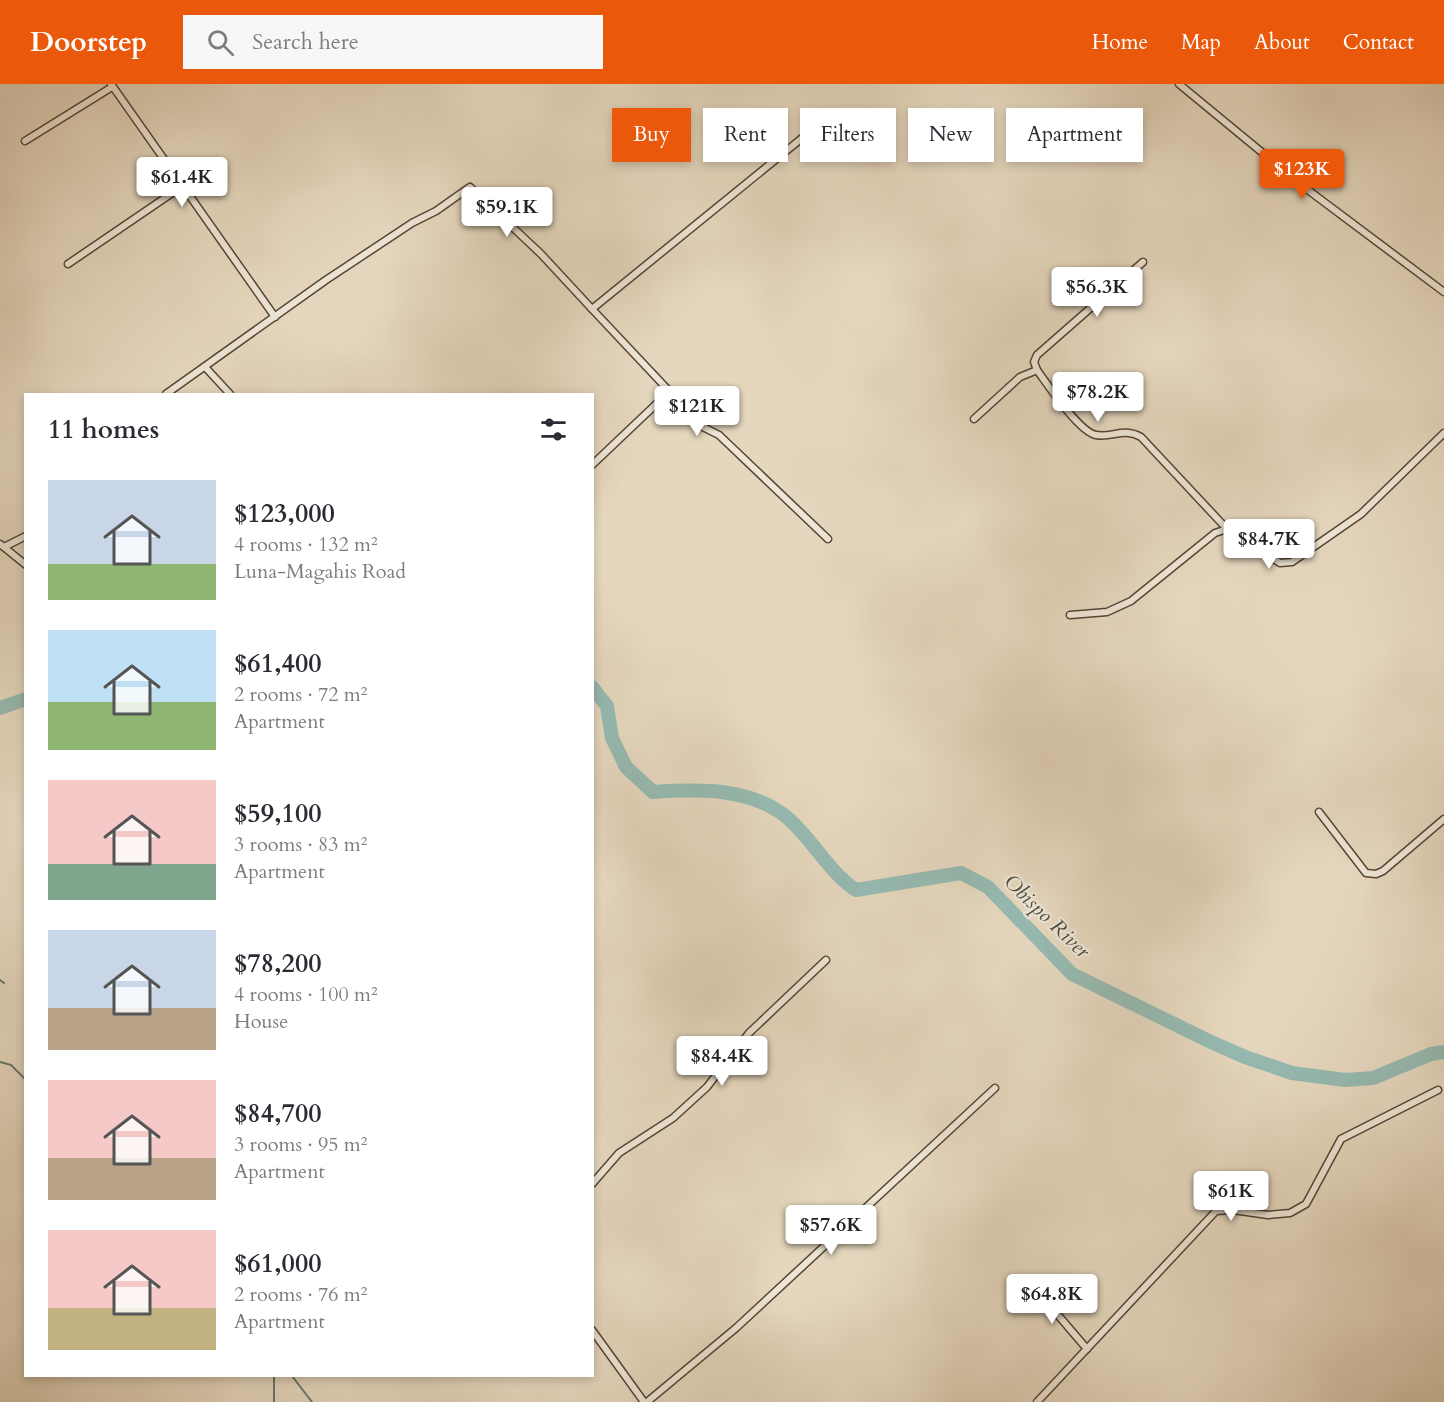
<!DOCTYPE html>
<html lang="en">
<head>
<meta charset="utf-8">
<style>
	body { margin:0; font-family:Cardo,serif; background:#f7f7f7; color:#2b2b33; height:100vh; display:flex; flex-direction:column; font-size:22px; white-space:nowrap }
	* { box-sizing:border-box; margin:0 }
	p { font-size:20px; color:#7c7c81 }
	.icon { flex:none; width:33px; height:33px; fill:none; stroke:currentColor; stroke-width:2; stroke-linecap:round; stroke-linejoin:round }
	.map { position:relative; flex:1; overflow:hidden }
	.details { position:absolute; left:24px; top:309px; width:570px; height:984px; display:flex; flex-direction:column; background:#fff; border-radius:0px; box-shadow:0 3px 9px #0003 }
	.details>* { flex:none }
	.guide { position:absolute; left:612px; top:24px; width:570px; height:54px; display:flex; gap:12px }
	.price { position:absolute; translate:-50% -51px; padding:0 14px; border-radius:6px; background:#fff; color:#222; font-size:20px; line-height:39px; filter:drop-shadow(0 2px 3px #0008) }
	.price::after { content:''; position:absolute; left:50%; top:36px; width:18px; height:14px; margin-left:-9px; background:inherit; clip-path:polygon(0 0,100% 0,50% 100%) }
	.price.on { background:#ea580c; color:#fff }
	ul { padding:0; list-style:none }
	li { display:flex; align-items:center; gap:18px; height:150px; padding:0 24px }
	li span { display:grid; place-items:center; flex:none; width:168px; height:120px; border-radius:0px; color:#555 }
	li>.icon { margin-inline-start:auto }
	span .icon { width:72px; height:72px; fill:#fffc; stroke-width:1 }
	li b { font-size:26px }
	h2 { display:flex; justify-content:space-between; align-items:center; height:72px; padding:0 24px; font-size:26px }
	.tag { padding:0 21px; border-radius:0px; background:#fff; box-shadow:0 3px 9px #0003; font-size:21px; line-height:54px }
	.tag.on { background:#ea580c; color:#fff }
	header { display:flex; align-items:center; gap:36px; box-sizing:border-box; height:84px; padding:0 30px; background:#ea580c; color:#fff }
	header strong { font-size:28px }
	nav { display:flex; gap:33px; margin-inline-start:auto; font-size:21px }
	.search { width:420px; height:54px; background:#f7f7f7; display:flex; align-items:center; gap:15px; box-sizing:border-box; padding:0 21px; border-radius:0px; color:#7c7c81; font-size:22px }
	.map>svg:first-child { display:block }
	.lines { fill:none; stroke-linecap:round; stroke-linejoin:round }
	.stream { stroke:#68786d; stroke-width:2 }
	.river { stroke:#96bab1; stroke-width:14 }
	.minor-casing { stroke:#544635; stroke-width:9 }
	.minor { stroke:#eee5d5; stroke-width:6 }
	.labels { text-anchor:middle; stroke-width:4.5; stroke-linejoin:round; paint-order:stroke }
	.water-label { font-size:21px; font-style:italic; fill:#4b4f42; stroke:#eee5d5 }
</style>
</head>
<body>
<header>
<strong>Doorstep</strong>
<div class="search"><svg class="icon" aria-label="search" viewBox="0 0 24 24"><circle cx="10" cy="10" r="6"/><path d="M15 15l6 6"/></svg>Search here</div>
<nav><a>Home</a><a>Map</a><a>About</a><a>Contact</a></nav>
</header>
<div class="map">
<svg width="1444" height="1318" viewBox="0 0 1444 1318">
	<rect width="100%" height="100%" fill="#e5d7be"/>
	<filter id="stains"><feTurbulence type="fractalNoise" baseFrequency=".00333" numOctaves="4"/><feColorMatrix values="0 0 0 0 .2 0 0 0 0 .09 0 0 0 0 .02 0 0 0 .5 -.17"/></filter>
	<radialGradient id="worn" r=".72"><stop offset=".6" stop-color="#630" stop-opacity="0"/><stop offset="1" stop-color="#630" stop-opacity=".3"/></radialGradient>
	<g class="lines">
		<!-- stream -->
		<g class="stream">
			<path d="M0 896 4 899"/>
			<path d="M0 978 11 981 26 996"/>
			<path d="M274 1292V1318"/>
			<path d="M292 1292 312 1318"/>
		</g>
		<!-- river -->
		<g class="river">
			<path d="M592 603 607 622 612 654 626 683 653 708C699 705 753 703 790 736 814 758 829 788 856 806L961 789 988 803 1072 890 1211 958 1245 973 1292 989 1345 996 1373 994 1431 970 1444 968"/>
			<path d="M0 624 26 615"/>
		</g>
		<!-- minor casing -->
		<g class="minor-casing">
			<g id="minor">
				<path d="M111 0 275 233"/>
				<path d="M1179 0 1304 103 1444 208"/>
				<path d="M25 57 112 3"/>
				<path d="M68 180 181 103"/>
				<path d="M592 225 703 343 719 351 828 455"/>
				<path d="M205 283 230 310"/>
				<path d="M1037 286 1034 278 1037 271 1143 178"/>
				<path d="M166 310 326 196 412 139 436 127 470 103 541 170 592 225 812 46"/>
				<path d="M974 335 1020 293 1037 286C1048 301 1079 348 1096 351 1113 354 1123 343 1141 353L1227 445"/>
				<path d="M592 381 670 307"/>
				<path d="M0 460 26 481"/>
				<path d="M4 463 26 452"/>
				<path d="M1070 531 1107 528 1131 517 1215 449 1227 445 1280 479 1292 478 1361 430 1444 349"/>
				<path d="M1319 728 1366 789 1376 790 1383 787 1444 735"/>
				<path d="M592 1100 619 1069 673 1034 707 1003 749 949 826 876"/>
				<path d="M1034 1203 1087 1265"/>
				<path d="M592 1246 644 1318"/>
				<path d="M647 1318 736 1244 995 1004"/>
				<path d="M1037 1318 1216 1127 1233 1126 1268 1131 1290 1129 1306 1120 1341 1055 1438 1006"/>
			</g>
		</g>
		<!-- minor -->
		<use href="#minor" class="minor"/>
	</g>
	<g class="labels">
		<!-- water labels -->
		<g class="water-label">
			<text transform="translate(1047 832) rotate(44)" y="7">Obispo River</text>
		</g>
	</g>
	<rect width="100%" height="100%" filter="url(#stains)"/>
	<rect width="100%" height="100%" fill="url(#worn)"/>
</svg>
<b class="price on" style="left:1302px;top:116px">$123K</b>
<b class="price" style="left:182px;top:124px">$61.4K</b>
<b class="price" style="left:507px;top:154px">$59.1K</b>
<b class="price" style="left:1097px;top:234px">$56.3K</b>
<b class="price" style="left:1098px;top:339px">$78.2K</b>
<b class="price" style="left:697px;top:353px">$121K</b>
<b class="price" style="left:1269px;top:486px">$84.7K</b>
<b class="price" style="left:722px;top:1003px">$84.4K</b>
<b class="price" style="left:1231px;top:1138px">$61K</b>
<b class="price" style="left:831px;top:1172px">$57.6K</b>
<b class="price" style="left:1052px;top:1241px">$64.8K</b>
<div class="guide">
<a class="tag on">Buy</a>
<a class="tag">Rent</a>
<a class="tag">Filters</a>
<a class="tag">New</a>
<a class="tag">Apartment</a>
</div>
<section class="details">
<h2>11 homes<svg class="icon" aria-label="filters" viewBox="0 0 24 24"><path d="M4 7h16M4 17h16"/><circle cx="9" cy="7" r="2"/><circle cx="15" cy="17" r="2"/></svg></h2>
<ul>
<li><span style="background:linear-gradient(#c9d6e8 70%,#8fb573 0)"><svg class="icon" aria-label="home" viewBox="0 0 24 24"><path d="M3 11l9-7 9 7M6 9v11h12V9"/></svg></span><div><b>$123,000</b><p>4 rooms · 132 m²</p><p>Luna-Magahis Road</p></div></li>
<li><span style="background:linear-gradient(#bfe0f5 60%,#8fb573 0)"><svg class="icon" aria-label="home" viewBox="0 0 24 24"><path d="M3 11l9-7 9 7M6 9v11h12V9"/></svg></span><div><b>$61,400</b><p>2 rooms · 72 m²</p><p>Apartment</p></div></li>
<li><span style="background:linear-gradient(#f6c9c9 70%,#7fa58c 0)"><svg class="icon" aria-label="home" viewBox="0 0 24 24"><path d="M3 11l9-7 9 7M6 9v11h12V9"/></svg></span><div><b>$59,100</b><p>3 rooms · 83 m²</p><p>Apartment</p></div></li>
<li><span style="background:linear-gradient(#c9d6e8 65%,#b9a48a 0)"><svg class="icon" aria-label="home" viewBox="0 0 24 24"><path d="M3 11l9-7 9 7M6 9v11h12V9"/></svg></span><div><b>$78,200</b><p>4 rooms · 100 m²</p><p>House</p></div></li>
<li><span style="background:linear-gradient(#f6c9c9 65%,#b9a48a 0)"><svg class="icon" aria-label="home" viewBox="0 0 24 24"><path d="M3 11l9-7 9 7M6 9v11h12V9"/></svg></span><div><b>$84,700</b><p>3 rooms · 95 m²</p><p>Apartment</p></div></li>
<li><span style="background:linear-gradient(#f6c9c9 65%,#c2b280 0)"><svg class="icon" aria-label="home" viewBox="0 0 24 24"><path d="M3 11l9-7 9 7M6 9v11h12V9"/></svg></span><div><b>$61,000</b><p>2 rooms · 76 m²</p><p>Apartment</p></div></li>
</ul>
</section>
</div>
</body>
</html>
